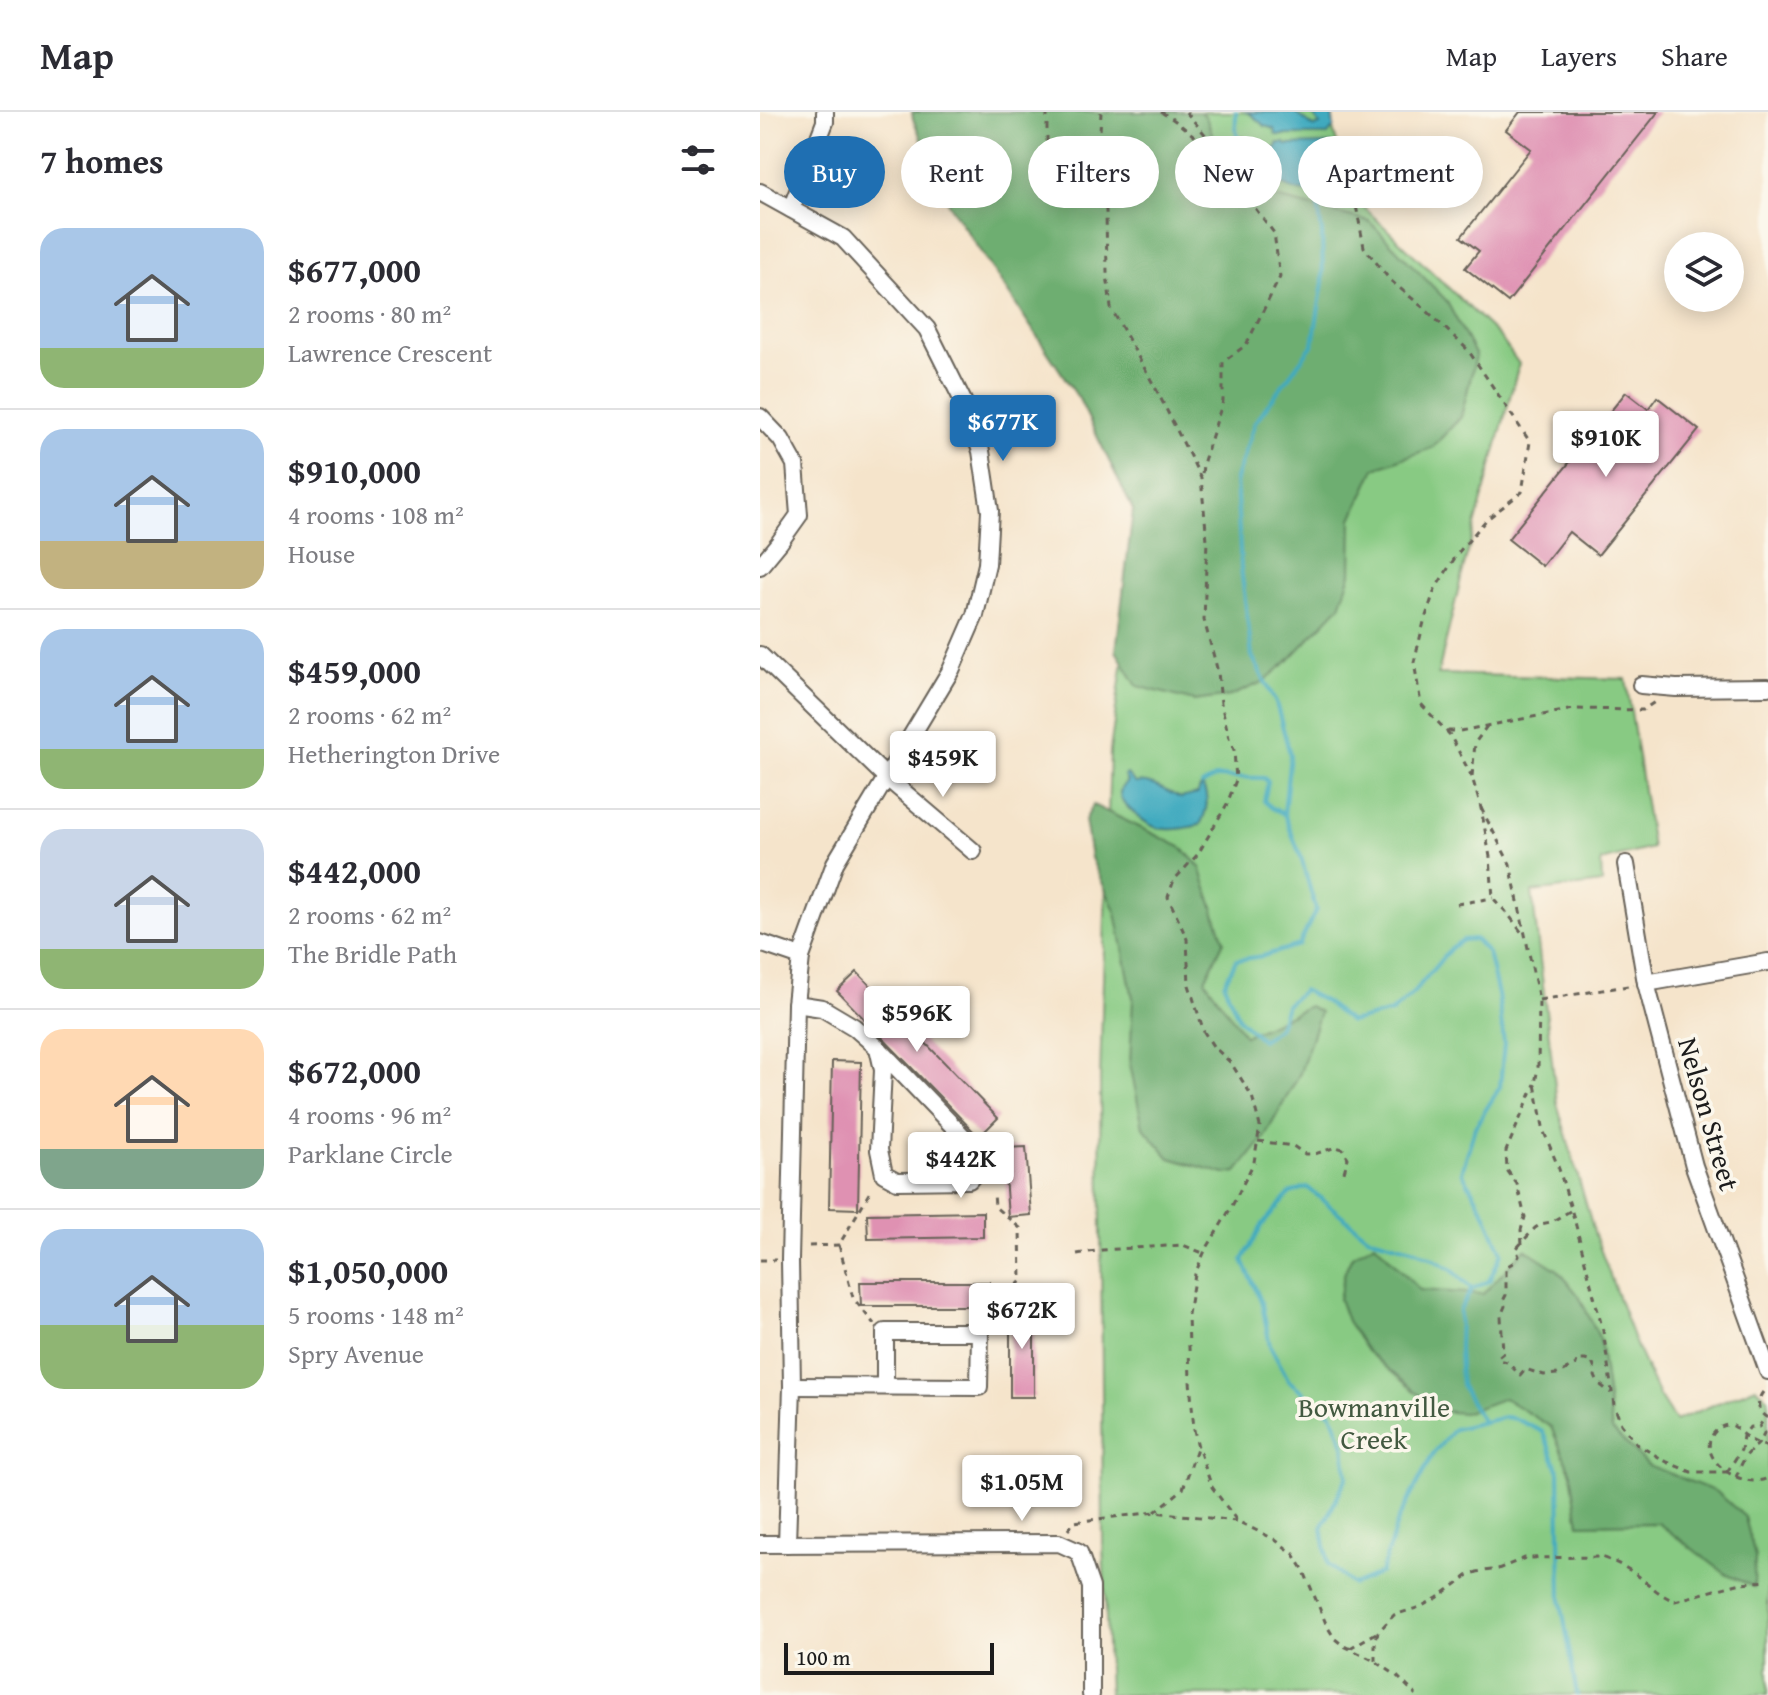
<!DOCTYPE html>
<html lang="en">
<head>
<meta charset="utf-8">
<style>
	body { margin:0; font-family:"Gentium Book Plus",serif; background:#f7f7f7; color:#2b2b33; height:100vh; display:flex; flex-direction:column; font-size:30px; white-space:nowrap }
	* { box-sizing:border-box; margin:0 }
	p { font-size:26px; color:#7c7c81 }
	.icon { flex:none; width:44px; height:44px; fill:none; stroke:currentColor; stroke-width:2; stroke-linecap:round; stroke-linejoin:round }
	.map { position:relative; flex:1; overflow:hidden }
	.drawer { display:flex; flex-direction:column; background:#fff; width:760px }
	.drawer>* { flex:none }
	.hud { position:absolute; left:24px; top:24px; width:760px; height:72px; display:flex; gap:16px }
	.tools { position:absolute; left:904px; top:120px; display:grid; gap:16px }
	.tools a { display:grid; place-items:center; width:80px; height:80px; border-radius:50%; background:#fff; box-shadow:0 4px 20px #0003; font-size:40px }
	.scale { position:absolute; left:24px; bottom:20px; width:210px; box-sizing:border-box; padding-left:8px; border:4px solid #1c1c1c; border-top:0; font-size:22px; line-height:28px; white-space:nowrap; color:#1c1c1c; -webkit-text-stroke:6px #fbf7ec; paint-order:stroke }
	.price { position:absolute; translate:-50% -68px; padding:0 18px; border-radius:8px; background:#fff; color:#222; font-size:26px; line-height:52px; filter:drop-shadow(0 2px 4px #0008) }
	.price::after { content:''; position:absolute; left:50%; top:48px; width:24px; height:18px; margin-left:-12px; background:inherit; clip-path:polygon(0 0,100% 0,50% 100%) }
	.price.current { background:#1f6fb2; color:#fff }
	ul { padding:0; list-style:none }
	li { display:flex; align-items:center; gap:24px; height:200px; padding:0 40px }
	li+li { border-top:2px solid #e1e1e2 }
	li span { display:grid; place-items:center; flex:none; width:224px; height:160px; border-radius:24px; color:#555 }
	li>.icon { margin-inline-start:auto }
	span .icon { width:96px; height:96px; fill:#fffc; stroke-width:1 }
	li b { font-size:34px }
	h2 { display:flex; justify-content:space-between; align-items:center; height:96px; padding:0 40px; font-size:34px }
	.chip { padding:0 28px; border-radius:36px; background:#fff; box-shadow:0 4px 20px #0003; font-size:28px; line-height:72px }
	.chip.current { background:#1f6fb2; color:#fff }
	header { display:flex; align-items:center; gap:48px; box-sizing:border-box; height:112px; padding:0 40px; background:#fff; border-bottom:2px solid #e1e1e2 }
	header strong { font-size:38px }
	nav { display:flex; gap:44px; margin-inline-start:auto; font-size:28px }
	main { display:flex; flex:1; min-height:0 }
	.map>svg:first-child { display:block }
	.green { fill:#88ca83; stroke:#527350; stroke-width:2 }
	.forest { fill:#6eae71; stroke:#456546; stroke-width:2 }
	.water { fill:#40aabf; stroke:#2e636e; stroke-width:2 }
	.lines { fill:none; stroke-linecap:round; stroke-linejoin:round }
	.stream { stroke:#40aabf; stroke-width:4 }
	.building { fill:#df91b2 }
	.minor-casing { stroke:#686259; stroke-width:20 }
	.path { stroke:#686259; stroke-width:3; stroke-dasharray:6 6; stroke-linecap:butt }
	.minor { stroke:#fff; stroke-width:16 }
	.labels { text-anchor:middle; stroke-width:7; stroke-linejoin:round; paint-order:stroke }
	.street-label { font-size:28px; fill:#1c1c1c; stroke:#fbf7ec }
	.park-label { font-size:28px; fill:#425940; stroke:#fbf7ec }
</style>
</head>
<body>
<header>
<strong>Map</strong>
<nav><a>Map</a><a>Layers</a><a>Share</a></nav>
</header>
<main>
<section class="drawer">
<h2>7 homes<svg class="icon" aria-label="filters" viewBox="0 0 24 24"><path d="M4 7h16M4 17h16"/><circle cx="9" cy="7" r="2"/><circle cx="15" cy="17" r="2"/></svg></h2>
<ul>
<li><span style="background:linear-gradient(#a9c7e8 75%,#8fb573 0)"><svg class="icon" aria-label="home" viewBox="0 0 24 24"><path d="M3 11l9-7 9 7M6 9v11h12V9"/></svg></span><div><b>$677,000</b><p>2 rooms · 80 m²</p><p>Lawrence Crescent</p></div></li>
<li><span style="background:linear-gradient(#a9c7e8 70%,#c2b280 0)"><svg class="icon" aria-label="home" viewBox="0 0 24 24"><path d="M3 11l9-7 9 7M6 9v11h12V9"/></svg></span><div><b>$910,000</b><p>4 rooms · 108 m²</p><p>House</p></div></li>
<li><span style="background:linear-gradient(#a9c7e8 75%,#8fb573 0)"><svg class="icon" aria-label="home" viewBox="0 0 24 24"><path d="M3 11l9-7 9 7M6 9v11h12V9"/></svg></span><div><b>$459,000</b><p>2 rooms · 62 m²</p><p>Hetherington Drive</p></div></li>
<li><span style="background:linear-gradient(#c9d6e8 75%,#8fb573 0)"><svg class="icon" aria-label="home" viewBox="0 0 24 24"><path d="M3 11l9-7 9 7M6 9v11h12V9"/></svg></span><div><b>$442,000</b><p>2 rooms · 62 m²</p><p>The Bridle Path</p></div></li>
<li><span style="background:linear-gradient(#ffd9b3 75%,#7fa58c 0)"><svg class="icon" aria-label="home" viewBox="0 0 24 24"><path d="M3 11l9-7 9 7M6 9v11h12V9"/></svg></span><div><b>$672,000</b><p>4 rooms · 96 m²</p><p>Parklane Circle</p></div></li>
<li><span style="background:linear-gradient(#a9c7e8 60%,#8fb573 0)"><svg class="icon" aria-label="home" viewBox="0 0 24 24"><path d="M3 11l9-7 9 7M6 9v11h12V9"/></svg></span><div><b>$1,050,000</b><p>5 rooms · 148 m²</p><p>Spry Avenue</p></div></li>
</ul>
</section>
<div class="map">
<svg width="1008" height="1583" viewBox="0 0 1008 1583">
	<rect width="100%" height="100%" fill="#fbf7ec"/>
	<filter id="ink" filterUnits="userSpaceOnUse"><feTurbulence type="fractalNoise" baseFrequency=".0125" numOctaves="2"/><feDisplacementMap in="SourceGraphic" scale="16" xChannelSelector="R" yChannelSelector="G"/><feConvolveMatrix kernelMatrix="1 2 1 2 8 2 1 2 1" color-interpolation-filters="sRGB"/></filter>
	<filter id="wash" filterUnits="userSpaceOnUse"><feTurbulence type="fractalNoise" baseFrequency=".006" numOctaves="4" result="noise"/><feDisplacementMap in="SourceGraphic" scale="32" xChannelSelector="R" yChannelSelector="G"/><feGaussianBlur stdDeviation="1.8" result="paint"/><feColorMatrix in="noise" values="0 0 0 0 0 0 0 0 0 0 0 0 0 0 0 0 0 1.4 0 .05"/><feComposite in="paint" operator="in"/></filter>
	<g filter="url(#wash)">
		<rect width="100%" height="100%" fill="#f5e4cb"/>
		<!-- green -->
		<path class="green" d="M170 0H568L580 41 590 82 739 224 759 252 703 458 678 562 866 567 892 736 841 749 842 771 772 780 797 991 835 1123 876 1233 899 1284 915 1309 996 1275 1008 1286V1583H349L343 1433 340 967 350 638 385 396Z"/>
		<!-- forest -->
		<g class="forest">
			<path d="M152 0H441L446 5 472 75 609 109 686 188 716 244 701 305 672 336 615 356 592 407 591 462 580 494 528 549 503 570 471 584 434 589 377 574 356 539 373 398 319 287 188 91 153 7Z"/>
			<path d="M333 693 421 735 440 755 464 829 445 868 485 924 549 894 560 900 540 961 504 1026 477 1060 465 1062 410 1046 383 1015 370 952 373 886 356 801 331 746 325 708Z"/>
			<path d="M615 1131 660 1178 723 1182 765 1137 798 1158 819 1184 840 1227 852 1318 888 1353 957 1380 985 1405 995 1444 994 1475 967 1463 898 1411 819 1412 811 1361 791 1315 744 1286 704 1301 678 1299 607 1239 587 1209 579 1187 585 1159 592 1144Z"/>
		</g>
		<!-- water -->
		<g class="water">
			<path d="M484 0H534L554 15 560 13 551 0H572L574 15 568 23H516L514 17 505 14 489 1Z"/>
			<path d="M517 31H525L526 33 573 32 579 53C569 59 568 63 571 74 562 76 555 81 545 80 531 79 496 63 507 44 509 40 514 38 517 35Z"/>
			<path d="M367 662 375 671C392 668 406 680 421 686L437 682 442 673C450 687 447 699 440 713 427 716 408 720 395 715 385 711 359 692 360 681 360 676 363 674 367 670L364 663Z"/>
		</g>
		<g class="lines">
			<!-- stream -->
			<g class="stream">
				<path d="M476 0C475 21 475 35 498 42L508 36 511 40"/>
				<path d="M556 80 562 121 563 170 553 232 495 310 476 367 481 456 492 544 516 591 530 642 524 702 541 745 556 798 539 833 503 844 476 848 464 872 479 907 502 928 519 915 526 893 543 878 564 889 590 910 632 900 654 880 691 836 703 828 715 827 728 841 738 883 744 931 740 975 715 1015 702 1060 726 1103 742 1141 729 1169 712 1177 691 1157 655 1138 608 1125 547 1075 530 1081 503 1112 483 1148 502 1192 510 1234 529 1269 572 1302 584 1333 587 1365 562 1416 568 1452 593 1473 621 1461 638 1408 673 1342 694 1317 745 1305 756 1307 783 1320 799 1360 801 1489 817 1583"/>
				<path d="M442 673 456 665 504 666 508 670 504 689 512 696 524 702"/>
				<path d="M712 1177 700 1198 699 1236 701 1273 722 1309"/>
			</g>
		</g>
		<g id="blocks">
			<!-- building -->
			<g class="building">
				<path d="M760 0H898L748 190 705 156 719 139 701 125 771 37 746 18Z"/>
				<path d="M866 280 888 297 897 285 939 318 838 443 809 420 782 454 748 427Z"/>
				<path d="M97 860 238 1006 219 1025 77 879Z"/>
				<path d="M72 949 101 950 98 1097 69 1096Z"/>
				<path d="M266 1035 271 1103 248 1105 243 1036Z"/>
				<path d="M223 1100V1125L108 1127 107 1102Z"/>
				<path d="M100 1170H229V1194H101Z"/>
				<rect x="250" y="1193" width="24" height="92"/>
			</g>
		</g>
	</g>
	<g filter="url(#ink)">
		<use href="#blocks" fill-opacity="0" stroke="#686259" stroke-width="2"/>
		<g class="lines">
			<!-- minor casing -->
			<g class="minor-casing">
				<g id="minor">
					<path d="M0 80 83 126 167 217 203 289 221 339 230 399 227 452 215 503 191 558 75 751 41 845 36 892 30 1148 32 1274 27 1432"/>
					<path d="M31 97 65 10V0"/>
					<path d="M0 305 21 327 35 352 39 403 19 431 0 454"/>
					<path d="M0 543 126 665 213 739"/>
					<path d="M881 573 916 576 1008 575"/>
					<path d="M866 752 886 871 934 1054 1008 1259"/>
					<path d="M0 831 41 845"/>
					<path d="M886 871 1008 850"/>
					<path d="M36 892 62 896 94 915 118 936 214 1036 221 1054 209 1068 137 1069 124 1062 119 1038 123 958 118 936"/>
					<path d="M32 1274 219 1275 220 1220H125V1274"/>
					<path d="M0 1432 299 1431 319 1440 331 1475V1583"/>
				</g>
			</g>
			<!-- path -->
			<g class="path">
				<path d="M287 0V38L290 55 303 73C328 76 329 78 345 97"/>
				<path d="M341 0 340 20 346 99 347 162 351 196 396 277 441 366 447 428 444 508 458 560 461 591 469 626 474 638 476 668 467 692 438 742 414 768 408 785 427 827 429 873 444 920 453 934 471 951 492 984 500 1014 494 1050 472 1094 444 1141 435 1162 428 1202 430 1269 434 1318 438 1335 452 1375 477 1409 514 1427 534 1442 543 1457 567 1514 575 1527 584 1534 615 1549 636 1563 656 1583"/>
				<path d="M401 0 414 8 461 45"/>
				<path d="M426 0 465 46 472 66 514 121 520 165 486 233 463 250V289L443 352 442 363"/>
				<path d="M585 36 604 135 630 168 666 198 708 238 770 330 762 380 726 408 698 441 675 477 664 510 654 550 661 592 690 623 712 665"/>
				<path d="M465 46 488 21"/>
				<path d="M727 614 715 631 712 665 721 696 730 745 733 786 748 802 762 821"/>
				<path d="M688 619H700L814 597 883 598 896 589"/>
				<path d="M721 696 750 752 779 888 778 955 775 972 784 1020 799 1057 815 1110 843 1219 854 1293 861 1312 878 1333 907 1350 931 1360H967"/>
				<path d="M697 792 733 786"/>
				<path d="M779 888 874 873"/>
				<path d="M498 1029 533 1034 545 1042H555L576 1035 583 1037 588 1046 584 1060 586 1065"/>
				<path d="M810 1099 791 1110 781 1112 775 1116 756 1137 759 1144 756 1149 746 1155V1183L743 1189 745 1194 741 1204 743 1241 738 1245 740 1248 747 1250 760 1263 765 1257 784 1263 797 1262 816 1253 817 1248H825L832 1250 836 1260 835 1264 838 1271 851 1281"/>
				<path d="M762 1132 761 1118 765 1105 757 1072 747 1058 746 1039 775 972"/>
				<path d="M79 1133 93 1186 114 1212"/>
				<path d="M49 1134 79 1133 111 1078"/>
				<path d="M317 1142 342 1138 423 1133 443 1141"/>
				<path d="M0 1148H16"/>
				<path d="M232 1212V1198L261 1169 260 1116 235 1095 234 1081"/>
				<path d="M1003 1280C996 1289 997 1301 1008 1306"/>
				<path d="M1008 1335C1000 1332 992 1330 985 1324 979 1320 977 1314 970 1313 965 1313 962 1314 958 1317 929 1340 979 1380 1008 1366"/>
				<path d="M967 1360 981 1338 983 1324 990 1315H999L1005 1305"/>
				<path d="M976 1365C979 1358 982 1350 986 1344 993 1335 1001 1333 1004 1321L1000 1316"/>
				<path d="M395 1400 423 1377 437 1336"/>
				<path d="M308 1418 314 1410 395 1400 476 1409"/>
				<path d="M590 1536 618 1520"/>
				<path d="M615 1549V1531L618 1520 634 1503 660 1495 677 1486 707 1464 717 1460 738 1457 765 1446 841 1445C854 1449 866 1455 877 1463 889 1472 900 1484 915 1489L981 1471 1008 1469"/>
			</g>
			<!-- minor -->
			<use href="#minor" class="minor"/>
		</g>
	</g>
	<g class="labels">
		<!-- street labels -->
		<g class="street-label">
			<text transform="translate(949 1002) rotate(74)" y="10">Nelson Street</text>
		</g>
		<!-- park labels -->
		<g class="park-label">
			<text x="614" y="1305">Bowmanville<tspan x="614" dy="32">Creek</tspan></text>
		</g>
	</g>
</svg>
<div class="tools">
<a><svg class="icon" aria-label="layers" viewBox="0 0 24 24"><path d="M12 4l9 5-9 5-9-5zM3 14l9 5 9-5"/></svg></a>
</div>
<div class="scale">100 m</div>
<b class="price current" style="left:243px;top:351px">$677K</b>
<b class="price" style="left:846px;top:367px">$910K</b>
<b class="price" style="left:183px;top:687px">$459K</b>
<b class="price" style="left:157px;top:942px">$596K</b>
<b class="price" style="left:201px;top:1088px">$442K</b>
<b class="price" style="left:262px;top:1239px">$672K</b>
<b class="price" style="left:262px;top:1411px">$1.05M</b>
<div class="hud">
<a class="chip current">Buy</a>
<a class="chip">Rent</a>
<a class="chip">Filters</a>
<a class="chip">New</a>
<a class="chip">Apartment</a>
</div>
</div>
</main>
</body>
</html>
